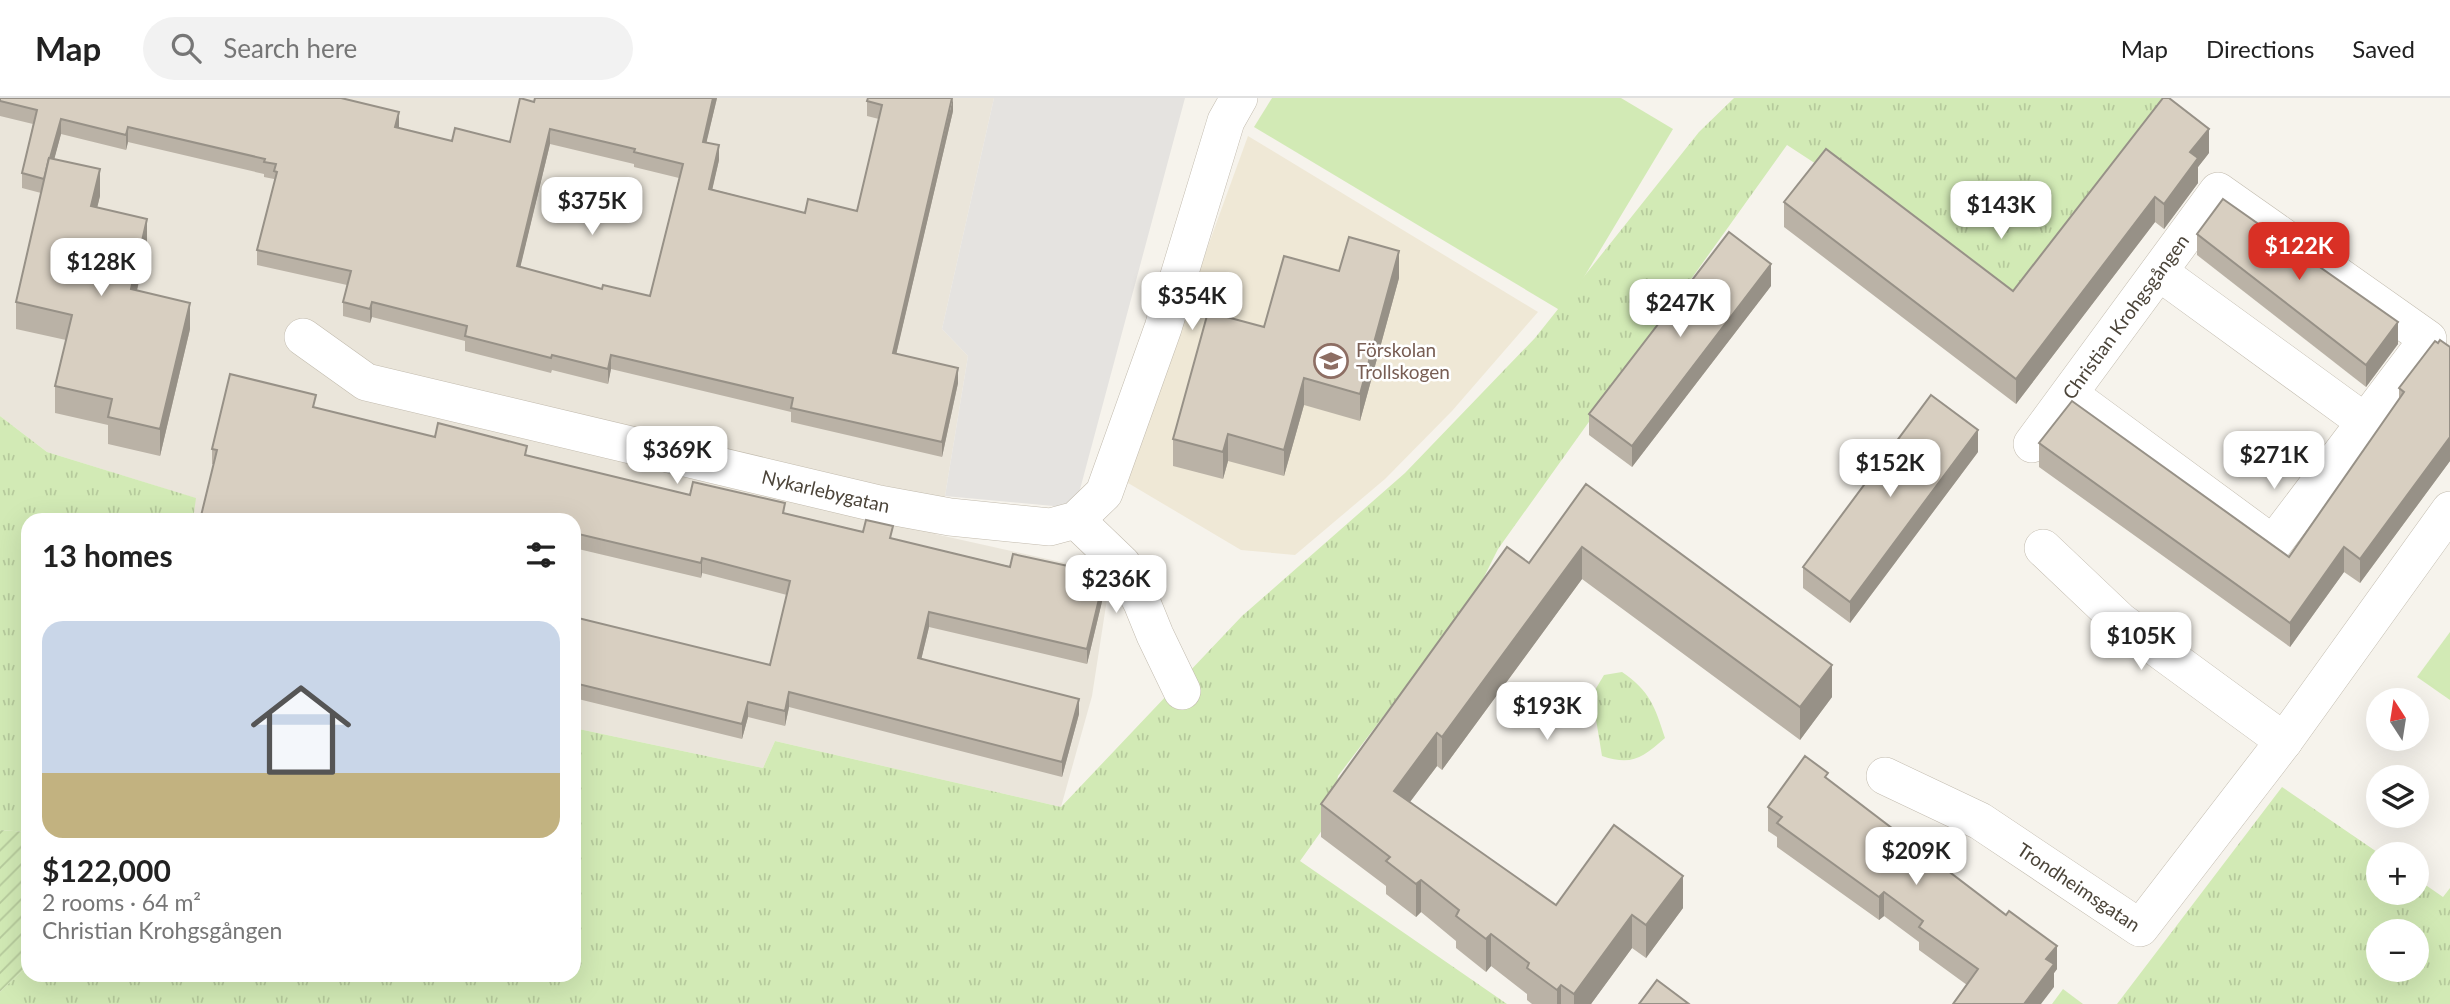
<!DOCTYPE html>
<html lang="en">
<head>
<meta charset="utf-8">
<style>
	body { margin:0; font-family:Lato,sans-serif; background:#f2f2f2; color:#222; height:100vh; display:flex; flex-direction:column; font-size:26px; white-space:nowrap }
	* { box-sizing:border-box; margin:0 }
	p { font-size:23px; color:#767676 }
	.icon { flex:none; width:38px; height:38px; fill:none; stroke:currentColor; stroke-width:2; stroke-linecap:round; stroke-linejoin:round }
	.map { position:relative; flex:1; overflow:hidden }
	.side { position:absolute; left:21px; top:415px; width:560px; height:469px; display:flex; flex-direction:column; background:#fff; border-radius:21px; box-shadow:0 7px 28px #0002 }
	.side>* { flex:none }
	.needle { width:46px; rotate:348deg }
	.fabs { position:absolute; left:2366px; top:590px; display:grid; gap:14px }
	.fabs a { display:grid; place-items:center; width:63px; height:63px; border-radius:50%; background:#fff; box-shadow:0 7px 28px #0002; font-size:35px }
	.price { position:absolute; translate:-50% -60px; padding:0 16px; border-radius:14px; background:#fff; color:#222; font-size:23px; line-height:46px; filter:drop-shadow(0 2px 4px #0008) }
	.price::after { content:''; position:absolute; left:50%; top:42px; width:21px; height:16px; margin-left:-10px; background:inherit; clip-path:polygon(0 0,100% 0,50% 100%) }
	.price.active { background:#d93025; color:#fff }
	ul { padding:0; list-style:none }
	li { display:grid; align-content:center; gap:14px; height:371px; padding:0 21px }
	li span { display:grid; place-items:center; height:217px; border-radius:21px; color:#555 }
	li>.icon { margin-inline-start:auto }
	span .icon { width:126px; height:126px; fill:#fffc; stroke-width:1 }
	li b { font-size:30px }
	h2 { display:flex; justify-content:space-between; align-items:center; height:84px; padding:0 21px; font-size:30px }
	header { display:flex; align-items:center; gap:42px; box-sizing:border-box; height:98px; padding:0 35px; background:#fff; border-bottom:2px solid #e0e0e0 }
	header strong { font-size:33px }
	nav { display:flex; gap:38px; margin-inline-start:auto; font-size:24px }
	.search { width:490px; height:63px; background:#f2f2f2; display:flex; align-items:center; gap:18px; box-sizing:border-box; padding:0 24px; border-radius:38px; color:#767676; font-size:26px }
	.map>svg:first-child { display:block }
	.residential { fill:#eae5da }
	.education { fill:#efe8d6 }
	.grass { fill:url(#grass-tufts); fill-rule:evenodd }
	.garden { fill:url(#garden-furrows) }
	.pitch { fill:#d2eab5 }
	.parking { fill:#e5e3e0 }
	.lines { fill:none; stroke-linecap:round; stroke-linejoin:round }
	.street-casing { stroke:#c2bbae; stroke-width:38 }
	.street { stroke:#fff; stroke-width:37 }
	.wall { fill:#bab2a6; fill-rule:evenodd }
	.shaded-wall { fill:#979187 }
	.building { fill:#d8cfc1; stroke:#979187; stroke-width:2; fill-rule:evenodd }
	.labels { text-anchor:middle; stroke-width:5; stroke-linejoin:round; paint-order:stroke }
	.street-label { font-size:19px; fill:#4b4439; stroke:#fff }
	.education-label { font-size:19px; fill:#785e54; stroke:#fff; text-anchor:start }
</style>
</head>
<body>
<header>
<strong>Map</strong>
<div class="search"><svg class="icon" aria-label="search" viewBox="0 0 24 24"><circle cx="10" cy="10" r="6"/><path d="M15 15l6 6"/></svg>Search here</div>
<nav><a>Map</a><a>Directions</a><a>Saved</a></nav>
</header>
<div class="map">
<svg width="2450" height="906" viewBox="0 0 2450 906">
	<defs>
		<pattern id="grass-tufts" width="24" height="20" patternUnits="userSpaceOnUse" patternTransform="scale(1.75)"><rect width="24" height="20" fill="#d2eab5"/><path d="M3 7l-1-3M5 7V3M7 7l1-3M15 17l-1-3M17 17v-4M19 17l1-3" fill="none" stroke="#b6ca9c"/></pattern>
		<pattern id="garden-furrows" width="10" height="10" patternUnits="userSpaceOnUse" patternTransform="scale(1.75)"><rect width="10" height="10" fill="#d2eab5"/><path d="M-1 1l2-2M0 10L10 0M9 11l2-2" fill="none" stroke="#b6ca9c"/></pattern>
	</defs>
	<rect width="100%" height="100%" fill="#f6f3ec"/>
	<!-- residential -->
	<path class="residential" d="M0 0H994L942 231 968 258 945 398 935 436 1111 475 1092 598 1061 709 775 643 763 670 574 630V422H193L195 400 47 354 0 318Z"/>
	<!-- education -->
	<path class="education" d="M1248 38 1538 214 1452 313 1385 381 1295 457 1241 452 1123 382Z"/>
	<!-- grass -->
	<g class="grass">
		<path d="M1734 0H2167L2026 203 1787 47 1498 451 1474 499 1338 678 1330 721 1300 763 1507 906H0V894L28 867V877H574V630L763 670 775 643 1061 709 1242 518 1405 375 1535 240 1699 34Z"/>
		<path d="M0 318 47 354 196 400 193 422H28V734L0 732Z"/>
		<path d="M1622 574C1650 593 1655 609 1665 640 1642 660 1632 668 1602 658L1592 597 1604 577Z"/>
		<path d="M2282 689 2380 756 2378 794H2417V781L2443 799 2450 790V906H2117ZM2417 833V872H2378V833Z"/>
		<path d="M2063 891 2083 906H2052Z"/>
	</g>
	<!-- garden -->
	<path class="garden" d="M0 732 28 734V867L0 894Z"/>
	<!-- pitch -->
	<g class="pitch">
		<path d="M1272 0H1621L1673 31 1563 214 1254 29Z"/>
		<path d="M2450 534V602L2417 579Z"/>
	</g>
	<!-- parking -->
	<path class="parking" d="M994 0H1185L1075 410 945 398 968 258 942 231Z"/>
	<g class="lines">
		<!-- street casing -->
		<g class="street-casing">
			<g id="street">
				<path d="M2159 174 2365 324"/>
				<path id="s1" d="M303 239 366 284 879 406 950 419 1050 429 1076 422 1104 395 1163 230 1226 23 1239 0"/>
				<path id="s2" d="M2032 346C2094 262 2156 177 2218 93L2428 241 2273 446 2069 296"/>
				<path d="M1076 422 1122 466 1142 505 1155 537 1182 593"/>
				<path d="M2043 450 2120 523 2284 643"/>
				<path id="s3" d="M1885 678 1980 723 2140 830 2284 643 2450 412"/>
			</g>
		</g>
		<!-- street -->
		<use href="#street" class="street"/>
	</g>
	<!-- wall -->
	<g class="wall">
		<path d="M0 0 344 1 399 30 452 43 510 44 534 4 535 0H717L706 45 719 62 712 91 805 115 857 113 879 21 867 18V3L953 13 896 256 958 285 942 359 791 324V314L611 271 608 286 552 272 551 275 465 253V243L372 219 370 225 343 218V204L347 187 257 167V152L274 86V81L264 79V76L128 44 126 52 61 36 54 61 100 98 97 109 147 147 137 193 190 231 160 358 108 346V327L55 315V288L66 242 16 231V204L41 95 22 90V75L33 26 0 18ZM550 46 634 66V69L679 80 650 198 602 191 520 169Z"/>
		<path d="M2209 55 2198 69V85L2164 131 2155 124 2016 306 1784 129V104L2013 193Z"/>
		<path d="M2197 136 2398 246 2366 289 2197 157Z"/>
		<path d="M1339 173 1399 180 1360 323 1304 307 1284 378 1228 363 1223 381 1173 368V341L1264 229Z"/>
		<path d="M1771 188 1632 369 1589 337V316Z"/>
		<path d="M2438 245 2450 249V363L2360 485 2344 474 2290 549 2039 369V345L2289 459 2399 302V290Z"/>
		<path d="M316 310 435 339 527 357 690 397 785 415 1105 491 1087 566 929 529 921 561 1079 616 1062 679 789 609 785 628 748 619 742 641 574 600V519L770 567 787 497 702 475 701 480 574 450V422H200L214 366H212V351Z"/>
		<path d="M1978 354 1850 525 1803 490V469Z"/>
		<path d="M1586 386 1832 599 1800 642 1582 481 1442 672 1437 668 1410 704 1556 807 1683 810 1646 860 1632 850 1591 906H1532L1527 902V896L1491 868 1486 874 1456 850V843L1421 814 1416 819 1386 796V788L1321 739V706L1529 465Z"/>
		<path d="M1828 681 2057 871 2054 875V889L1967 887 1919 852V844L1884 818 1879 822 1777 749V739L1768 733V709Z"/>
	</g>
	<!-- shaded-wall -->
	<g class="shaded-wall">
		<path d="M713 0H717L703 59V44Z"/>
		<path d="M953 0V13L893 270V255Z"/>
		<path d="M399 14V29L395 44V29Z"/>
		<path d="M61 21V36L45 96V81Z"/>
		<path d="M128 29V44L126 52V37Z"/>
		<path d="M550 31V46L517 183V168Z"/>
		<path d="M2209 31V55L2198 69V85L2164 131V106L2190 54Z"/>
		<path d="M719 47V62L709 106V91Z"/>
		<path d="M100 71V98L91 135V108Z"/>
		<path d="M2155 99V124L2016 306V281Z"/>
		<path d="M147 121V147L131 218V191Z"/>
		<path d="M1399 153V180L1360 323V296Z"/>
		<path d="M1771 166V188L1632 369V348Z"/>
		<path d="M372 204V219L370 225V211Z"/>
		<path d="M190 205V231L160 358V331Z"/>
		<path d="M2398 224V246L2366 289V267Z"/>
		<path d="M611 257V271L608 286V271Z"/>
		<path d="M958 270V285L942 359V344Z"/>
		<path d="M1304 280V307L1284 378V352Z"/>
		<path d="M1978 332V354L1850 525V504Z"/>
		<path d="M1228 336V363L1223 381V354Z"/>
		<path d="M2450 339V363L2360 485V461Z"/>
		<path d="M1582 449V481L1442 672V639Z"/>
		<path d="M2344 449V474L2290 549V525Z"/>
		<path d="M702 460V475L701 480V465Z"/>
		<path d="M1105 476V491L1087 566V551Z"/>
		<path d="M929 514V529L918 575V560Z"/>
		<path d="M1832 567V599L1800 642V609Z"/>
		<path d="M789 594V609L785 628V613Z"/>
		<path d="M1079 601V616L1062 679V664Z"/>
		<path d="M748 604V619L742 641V626Z"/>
		<path d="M1437 635V668L1394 725V693Z"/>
		<path d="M1683 778V810L1646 860V827Z"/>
		<path d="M1421 782V814L1416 819V786Z"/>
		<path d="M1884 794V818L1879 822V799Z"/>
		<path d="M1632 817V850L1591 906H1574V896Z"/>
		<path d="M1491 836V868L1486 874V841Z"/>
		<path d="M2057 848V871L2054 875V889L2041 906H2024L2046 861Z"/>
		<path d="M1561 887V906H1557V892Z"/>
	</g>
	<!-- building -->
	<g class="building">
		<path d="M0 0H341L399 14 395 29 452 43 455 30 510 44 520 0 534 4 535 0H713L703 44 719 47 709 91 805 115 808 101 857 113 882 7 867 3 868 0H952L893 255 958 270 942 344 791 310 793 300 611 257 608 271 552 257 551 260 465 238 467 228 372 204 370 211 343 204 351 173 257 152 277 74 274 73 276 66 264 64 265 61 128 29 126 37 61 21 50 60H49L44 81 22 75 37 12 0 3ZM550 31 635 51 634 54 683 66 650 198 603 187 602 191 517 168Z"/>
		<path d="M2163 0H2169L2209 31 2190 54 2198 60 2164 106 2155 99 2016 281 1784 104 1826 51 2013 193Z"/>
		<path d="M49 60 100 71 91 108 147 121 131 191 190 205 160 331 108 319 112 301 55 288 72 217 16 204Z"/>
		<path d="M2223 101 2398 224 2366 267 2197 136Z"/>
		<path d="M1729 134 1771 166 1632 348 1589 316Z"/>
		<path d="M1349 139 1399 153 1360 296 1304 280 1284 352 1228 336 1223 354 1173 341 1208 214 1264 229 1284 158 1339 173Z"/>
		<path d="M2440 242 2450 249V339L2360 461 2344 449 2290 525 2039 345 2072 303 2289 459 2404 294 2399 290 2435 243 2438 245Z"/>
		<path d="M230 276 316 297 313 309 435 339 438 325 527 348 525 357 690 397 693 384 785 405 783 415 863 434 866 422 893 428 890 440 1010 469 1013 456 1105 476 1087 551 929 514 918 560 1079 601 1062 664 789 594 785 613 748 604 742 626 574 585V519L770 567 790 483 702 460 701 465 574 435V422H517L510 420V422H200L217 352 212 351Z"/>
		<path d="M1931 297 1978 332 1850 504 1803 469Z"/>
		<path d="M1586 386 1832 567 1800 609 1582 449 1442 639 1437 635 1394 693 1556 807 1614 727 1683 778 1646 827 1632 817 1574 896 1561 887 1557 892 1527 870 1529 865 1491 836 1486 841 1456 818 1459 812 1421 782 1416 786 1386 763 1390 759 1321 706 1507 449 1529 465Z"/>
		<path d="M1805 658 1828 675 1825 679 2006 817 2009 813 2057 848 2046 861 2054 866 2024 906H1953L1978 871 1919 829 1923 823 1884 794 1879 799 1777 725 1782 719 1768 709Z"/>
		<path d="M1657 882 1689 906H1639Z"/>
	</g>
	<!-- icons -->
	<defs>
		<g id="school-ring" transform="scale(1.75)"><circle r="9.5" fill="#fff" stroke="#8d6e63" stroke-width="1.5"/><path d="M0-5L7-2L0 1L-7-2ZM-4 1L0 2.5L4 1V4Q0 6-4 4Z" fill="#8d6e63"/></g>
	</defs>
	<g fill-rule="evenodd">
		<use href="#school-ring" x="1331" y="263"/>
	</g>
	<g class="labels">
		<!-- street labels -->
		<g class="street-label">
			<text dy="7" stroke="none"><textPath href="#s2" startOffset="158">Christian Krohgsgången</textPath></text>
			<text dy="7" stroke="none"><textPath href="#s1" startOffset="550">Nykarlebygatan</textPath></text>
			<text dy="7" stroke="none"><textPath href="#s3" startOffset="224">Trondheimsgatan</textPath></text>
		</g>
		<!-- education labels -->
		<g class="education-label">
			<text x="1356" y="259">Förskolan<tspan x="1356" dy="22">Trollskogen</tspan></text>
		</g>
	</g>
</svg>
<div class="fabs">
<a><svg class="needle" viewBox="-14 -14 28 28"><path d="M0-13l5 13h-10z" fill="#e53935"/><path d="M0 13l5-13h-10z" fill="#767676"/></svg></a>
<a><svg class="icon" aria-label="layers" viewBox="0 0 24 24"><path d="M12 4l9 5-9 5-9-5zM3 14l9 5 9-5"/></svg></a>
<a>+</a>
<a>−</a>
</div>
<b class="price" style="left:592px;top:139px">$375K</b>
<b class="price" style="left:2001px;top:143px">$143K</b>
<b class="price active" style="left:2299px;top:184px">$122K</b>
<b class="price" style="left:101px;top:200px">$128K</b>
<b class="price" style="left:1192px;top:234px">$354K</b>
<b class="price" style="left:1680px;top:241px">$247K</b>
<b class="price" style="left:677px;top:388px">$369K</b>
<b class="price" style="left:2274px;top:393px">$271K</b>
<b class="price" style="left:1890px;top:401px">$152K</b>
<b class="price" style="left:1116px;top:517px">$236K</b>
<b class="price" style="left:2141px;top:574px">$105K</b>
<b class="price" style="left:1547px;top:644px">$193K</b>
<b class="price" style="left:1916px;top:789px">$209K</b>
<section class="side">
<h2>13 homes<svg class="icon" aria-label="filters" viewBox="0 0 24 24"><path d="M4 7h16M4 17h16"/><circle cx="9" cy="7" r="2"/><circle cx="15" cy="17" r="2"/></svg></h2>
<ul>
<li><span style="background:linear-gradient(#c9d6e8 70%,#c2b280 0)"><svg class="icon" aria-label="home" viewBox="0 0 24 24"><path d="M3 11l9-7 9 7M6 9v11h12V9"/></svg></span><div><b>$122,000</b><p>2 rooms · 64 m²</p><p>Christian Krohgsgången</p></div></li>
</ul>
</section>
</div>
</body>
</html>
